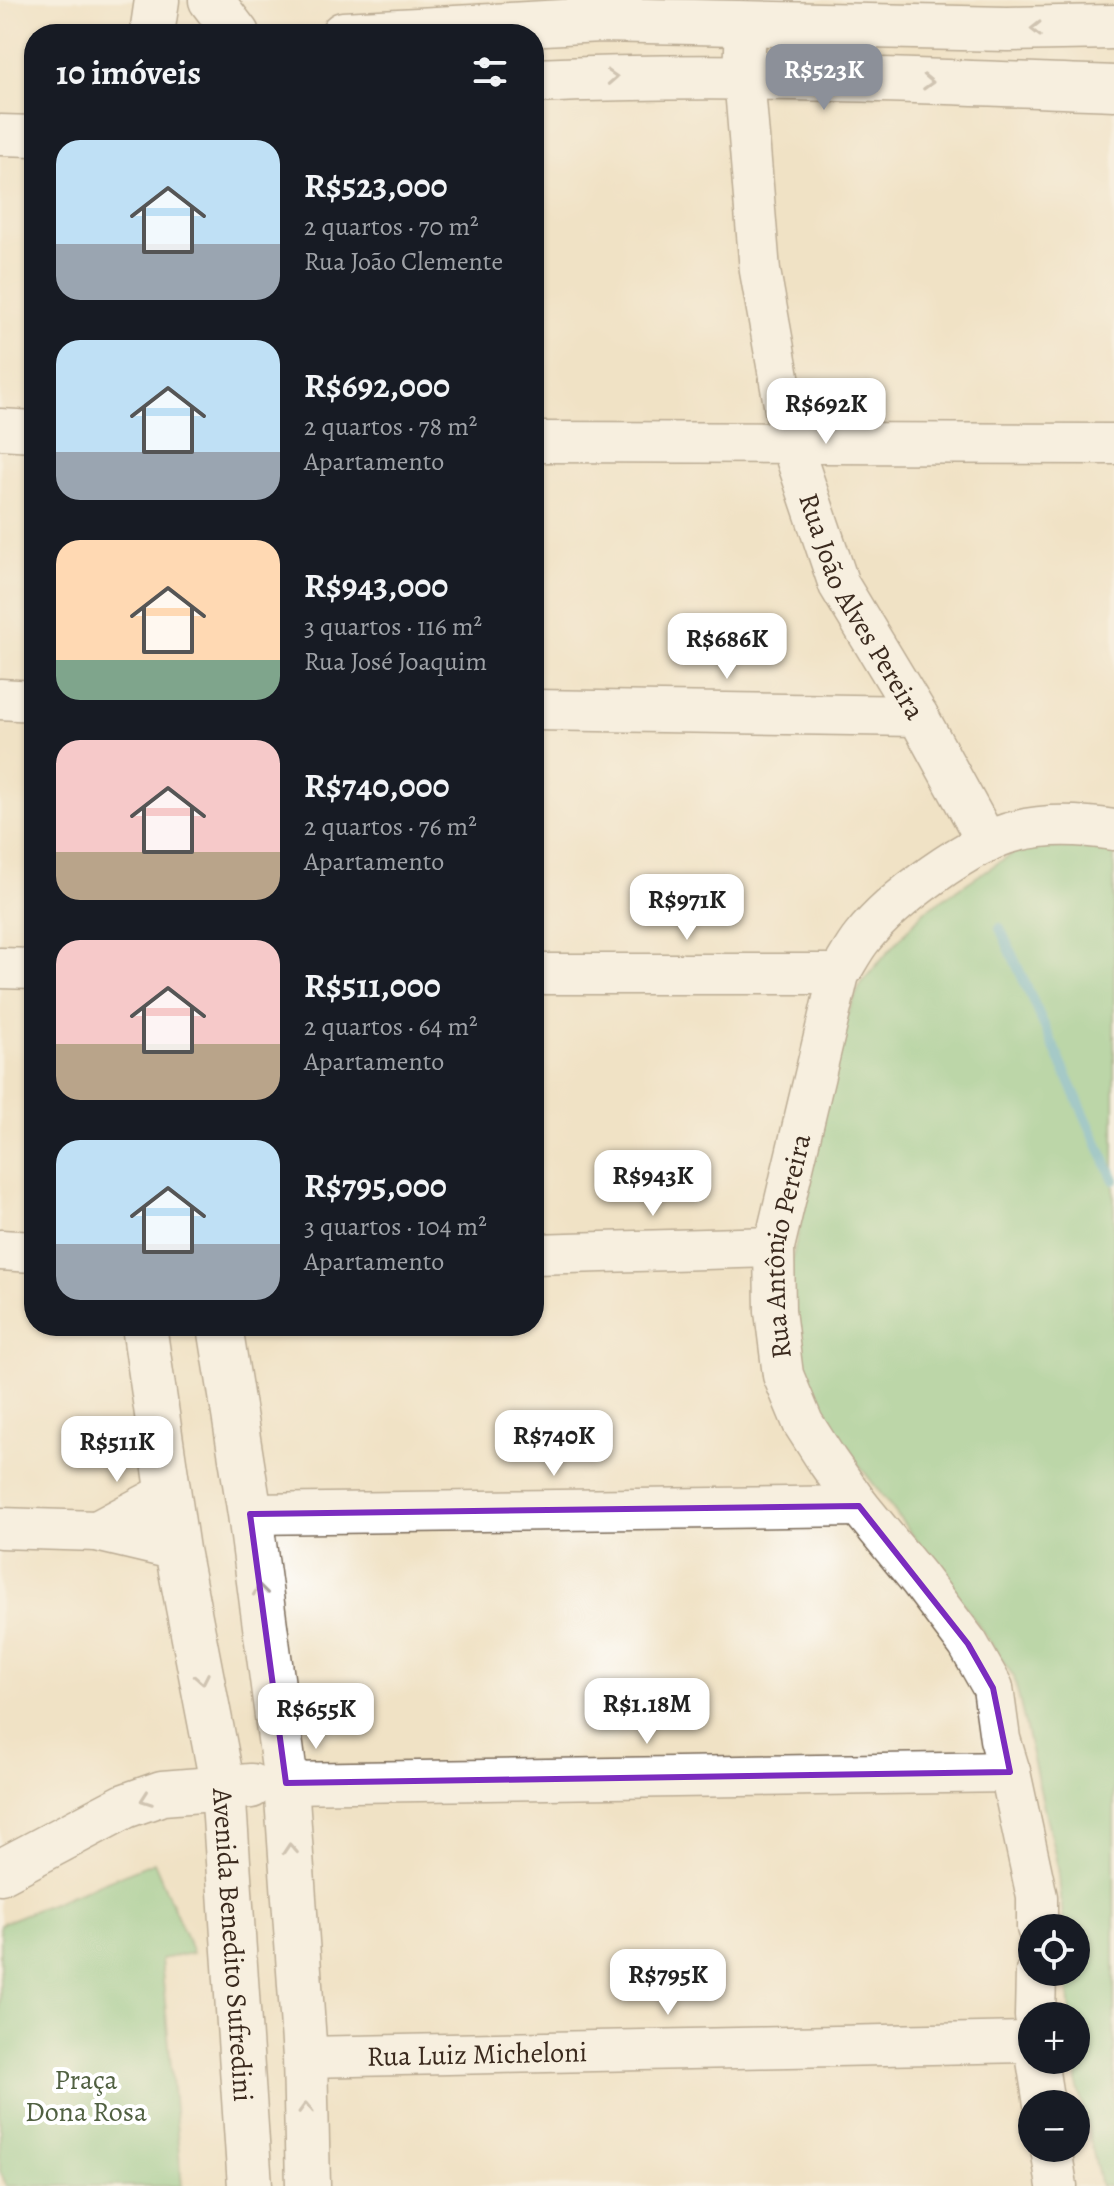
<!DOCTYPE html>
<html lang="pt">
<head>
<meta charset="utf-8">
<style>
	body { margin:0; font-family:Alegreya,serif; background:#242831; color:#f1f3f6; height:100vh; display:flex; flex-direction:column; font-size:30px; white-space:nowrap }
	* { box-sizing:border-box; margin:0 }
	p { font-size:26px; color:#9ea1a6 }
	.icon { flex:none; width:44px; height:44px; fill:none; stroke:currentColor; stroke-width:2; stroke-linecap:round; stroke-linejoin:round }
	.map { position:relative; flex:1; overflow:hidden }
	.side { position:absolute; left:24px; top:24px; width:520px; height:1312px; display:flex; flex-direction:column; background:#171b24; border-radius:32px; box-shadow:0 2px 6px #0004 }
	.side>* { flex:none }
	.buttons { position:absolute; left:1018px; top:1914px; display:grid; gap:16px }
	.buttons a { display:grid; place-items:center; width:72px; height:72px; border-radius:50%; background:#171b24; box-shadow:0 2px 6px #0004; font-size:40px }
	.price { position:absolute; translate:-50% -68px; padding:0 18px; border-radius:16px; background:#fff; color:#222; font-size:26px; line-height:52px; filter:drop-shadow(0 2px 4px #0008) }
	.price::after { content:''; position:absolute; left:50%; top:48px; width:24px; height:18px; margin-left:-12px; background:inherit; clip-path:polygon(0 0,100% 0,50% 100%) }
	.price.current { background:#8c9099; color:#fff }
	ul { padding:0; list-style:none }
	li { display:flex; align-items:center; gap:24px; height:200px; padding:0 32px }
	li span { display:grid; place-items:center; flex:none; width:224px; height:160px; border-radius:24px; color:#555 }
	li>.icon { margin-inline-start:auto }
	span .icon { width:96px; height:96px; fill:#fffc; stroke-width:1 }
	li b { font-size:34px }
	h2 { display:flex; justify-content:space-between; align-items:center; height:96px; padding:0 32px; font-size:34px }
	.map>svg:first-child { display:block }
	.green { fill:#7bc785; stroke:#5b7852; stroke-width:2 }
	.lines { fill:none; stroke-linecap:round; stroke-linejoin:round }
	.stream { stroke:#49abc9; stroke-width:10 }
	.minor-casing { stroke:#7a6a58; stroke-width:43 }
	.tertiary-casing { stroke:#7a6a58; stroke-width:47 }
	.secondary-casing { stroke:#7a6a58; stroke-width:47 }
	.minor { stroke:#fff; stroke-width:40 }
	.tertiary { stroke:#fff; stroke-width:44 }
	.secondary { stroke:#fff; stroke-width:44 }
	.oneway { stroke:#a79f9a }
	.marked { fill:none; stroke:#7b2cbf; stroke-width:6; stroke-linejoin:round }
	.labels { text-anchor:middle; stroke-width:8; stroke-linejoin:round; paint-order:stroke }
	.street-label { font-size:28px; fill:#3b2a1e; stroke:#fff }
	.park-label { font-size:28px; fill:#516142; stroke:#fff }
</style>
</head>
<body>
<div class="map">
<svg width="1114" height="2186" viewBox="0 0 1114 2186">
	<rect width="100%" height="100%" fill="#fff"/>
	<filter id="ink" filterUnits="userSpaceOnUse"><feTurbulence type="fractalNoise" baseFrequency=".0125" numOctaves="2"/><feDisplacementMap in="SourceGraphic" scale="16" xChannelSelector="R" yChannelSelector="G"/><feConvolveMatrix kernelMatrix="1 2 1 2 8 2 1 2 1" color-interpolation-filters="sRGB"/></filter>
	<filter id="wash" filterUnits="userSpaceOnUse"><feTurbulence type="fractalNoise" baseFrequency=".006" numOctaves="4" result="noise"/><feDisplacementMap in="SourceGraphic" scale="32" xChannelSelector="R" yChannelSelector="G"/><feGaussianBlur stdDeviation="1.8" result="paint"/><feColorMatrix in="noise" values="0 0 0 0 0 0 0 0 0 0 0 0 0 0 0 0 0 1.4 0 .05"/><feComposite in="paint" operator="in"/></filter>
	<g filter="url(#wash)">
		<rect width="100%" height="100%" fill="#f0e2c5"/>
		<!-- green -->
		<g class="green">
			<path d="M1114 846V2186H1101L1077 2084 1076 2016H1071L1067 1972H1076V1928H1064L1058 1868 1014 1677 951 1586 822 1416 793 1347 788 1274 810 1187 817 1084 861 983 924 911 1021 848Z"/>
			<path d="M154 1862 193 1953 161 1959 182 2186H7L0 2172V1924Z"/>
		</g>
		<g class="lines">
			<!-- stream -->
			<path class="stream" d="M1000 928 1114 1180"/>
		</g>
	</g>
	<g filter="url(#ink)">
		<g class="lines">
			<!-- minor casing -->
			<g class="minor-casing">
				<g id="minor">
					<path id="s1" d="M746 23 744 76 760 271 791 443 839 585 918 716 987 842"/>
					<path d="M0 135 34 136"/>
					<path d="M0 429 34 431"/>
					<path d="M534 442 1114 444"/>
					<path d="M0 699 34 701"/>
					<path d="M534 710 918 716"/>
					<path d="M0 968 34 969"/>
					<path d="M534 974H839"/>
					<path d="M0 1250 34 1252"/>
					<path d="M534 1254 774 1247"/>
					<path d="M250 1514 859 1506"/>
					<path d="M0 1528 97 1531 177 1550"/>
					<path d="M97 1531 168 1493"/>
					<path d="M286 1783 1010 1772"/>
					<path id="s2" d="M1037 1928V1897L1010 1772 1000 1739 993 1688 968 1644 919 1579 859 1506 828 1462 803 1423 783 1375 775 1311 774 1247 839 974C847 962 853 949 862 938 891 901 971 841 1017 831 1048 823 1082 825 1114 830"/>
					<path d="M1035 2016 1036 1972"/>
					<path id="s3" d="M305 2057 1032 2042"/>
					<path d="M1037 2060 1044 2104"/>
					<path d="M1051 2148 1057 2186"/>
				</g>
			</g>
			<!-- tertiary casing -->
			<g class="tertiary-casing">
				<g id="tertiary">
					<path d="M343 34 600 20 1007 29 1114 27"/>
					<path d="M534 81C728 72 920 81 1114 88"/>
				</g>
			</g>
			<!-- secondary casing -->
			<g class="secondary-casing">
				<g id="secondary">
					<path d="M211 0 237 34"/>
					<path d="M152 34 157 0"/>
					<path id="s4" d="M144 1326 177 1550 223 1788 250 2186"/>
					<path d="M220 1326 250 1514 286 1783 305 2057 308 2186"/>
					<path d="M0 1872 125 1806 162 1793 251 1786"/>
				</g>
			</g>
			<!-- minor -->
			<use href="#minor" class="minor"/>
			<!-- tertiary -->
			<use href="#tertiary" class="tertiary"/>
			<!-- secondary -->
			<use href="#secondary" class="secondary"/>
		</g>
		<!-- one-way arrows -->
		<defs><path id="oneway-chevron" d="M-2-3.5L2.5 0L-2 3.5" fill="none" stroke-width="1.6" stroke-linecap="round" stroke-linejoin="round" transform="scale(2)"/></defs>
		<g class="oneway">
			<use href="#oneway-chevron" transform="translate(1036 29) rotate(179)"/>
			<use href="#oneway-chevron" transform="translate(612 77) rotate(-3)"/>
			<use href="#oneway-chevron" transform="translate(928 82) rotate(2)"/>
			<use href="#oneway-chevron" transform="translate(260 1590) rotate(-97)"/>
			<use href="#oneway-chevron" transform="translate(202 1679) rotate(79)"/>
			<use href="#oneway-chevron" transform="translate(146 1799) rotate(160)"/>
			<use href="#oneway-chevron" transform="translate(290 1849) rotate(-94)"/>
			<use href="#oneway-chevron" transform="translate(306 2108) rotate(-92)"/>
		</g>
	</g>
	<!-- marked area -->
	<path d="M0 0H1114V2186H0ZM859 1506 968 1644 993 1688 1010 1772 286 1783 250 1514Z" fill="#f0e2c5" fill-opacity=".55" fill-rule="evenodd"/>
	<path class="marked" d="M859 1506 968 1644 993 1688 1010 1772 286 1783 250 1514Z"/>
	<g class="labels">
		<!-- street labels -->
		<g class="street-label">
			<text dy="10" stroke="none"><textPath href="#s1" startOffset="602">Rua João Alves Pereira</textPath></text>
			<text dy="10" stroke="none"><textPath href="#s2" startOffset="754">Rua Antônio Pereira</textPath></text>
			<text dy="10" stroke="none"><textPath href="#s4" startOffset="626">Avenida Benedito Sufredini</textPath></text>
			<text dy="10" stroke="none"><textPath href="#s3" startOffset="172">Rua Luiz Micheloni</textPath></text>
		</g>
		<!-- park labels -->
		<g class="park-label">
			<text x="86" y="2089">Praça<tspan x="86" dy="32">Dona Rosa</tspan></text>
		</g>
	</g>
</svg>
<div class="buttons">
<a><svg class="icon" aria-label="locate" viewBox="0 0 24 24"><circle cx="12" cy="12" r="6"/><path d="M12 2v4M12 18v4M2 12h4M18 12h4"/></svg></a>
<a>+</a>
<a>−</a>
</div>
<b class="price current" style="left:824px;top:112px">R$523K</b>
<b class="price" style="left:826px;top:446px">R$692K</b>
<b class="price" style="left:727px;top:681px">R$686K</b>
<b class="price" style="left:687px;top:942px">R$971K</b>
<b class="price" style="left:653px;top:1218px">R$943K</b>
<b class="price" style="left:554px;top:1478px">R$740K</b>
<b class="price" style="left:117px;top:1484px">R$511K</b>
<b class="price" style="left:647px;top:1746px">R$1.18M</b>
<b class="price" style="left:316px;top:1751px">R$655K</b>
<b class="price" style="left:668px;top:2017px">R$795K</b>
<section class="side">
<h2>10 imóveis<svg class="icon" aria-label="filters" viewBox="0 0 24 24"><path d="M4 7h16M4 17h16"/><circle cx="9" cy="7" r="2"/><circle cx="15" cy="17" r="2"/></svg></h2>
<ul>
<li><span style="background:linear-gradient(#bfe0f5 65%,#9aa5b1 0)"><svg class="icon" aria-label="home" viewBox="0 0 24 24"><path d="M3 11l9-7 9 7M6 9v11h12V9"/></svg></span><div><b>R$523,000</b><p>2 quartos · 70 m²</p><p>Rua João Clemente</p></div></li>
<li><span style="background:linear-gradient(#bfe0f5 70%,#9aa5b1 0)"><svg class="icon" aria-label="home" viewBox="0 0 24 24"><path d="M3 11l9-7 9 7M6 9v11h12V9"/></svg></span><div><b>R$692,000</b><p>2 quartos · 78 m²</p><p>Apartamento</p></div></li>
<li><span style="background:linear-gradient(#ffd9b3 75%,#7fa58c 0)"><svg class="icon" aria-label="home" viewBox="0 0 24 24"><path d="M3 11l9-7 9 7M6 9v11h12V9"/></svg></span><div><b>R$943,000</b><p>3 quartos · 116 m²</p><p>Rua José Joaquim</p></div></li>
<li><span style="background:linear-gradient(#f6c9c9 70%,#b9a48a 0)"><svg class="icon" aria-label="home" viewBox="0 0 24 24"><path d="M3 11l9-7 9 7M6 9v11h12V9"/></svg></span><div><b>R$740,000</b><p>2 quartos · 76 m²</p><p>Apartamento</p></div></li>
<li><span style="background:linear-gradient(#f6c9c9 65%,#b9a48a 0)"><svg class="icon" aria-label="home" viewBox="0 0 24 24"><path d="M3 11l9-7 9 7M6 9v11h12V9"/></svg></span><div><b>R$511,000</b><p>2 quartos · 64 m²</p><p>Apartamento</p></div></li>
<li><span style="background:linear-gradient(#bfe0f5 65%,#9aa5b1 0)"><svg class="icon" aria-label="home" viewBox="0 0 24 24"><path d="M3 11l9-7 9 7M6 9v11h12V9"/></svg></span><div><b>R$795,000</b><p>3 quartos · 104 m²</p><p>Apartamento</p></div></li>
</ul>
</section>
</div>
</body>
</html>
